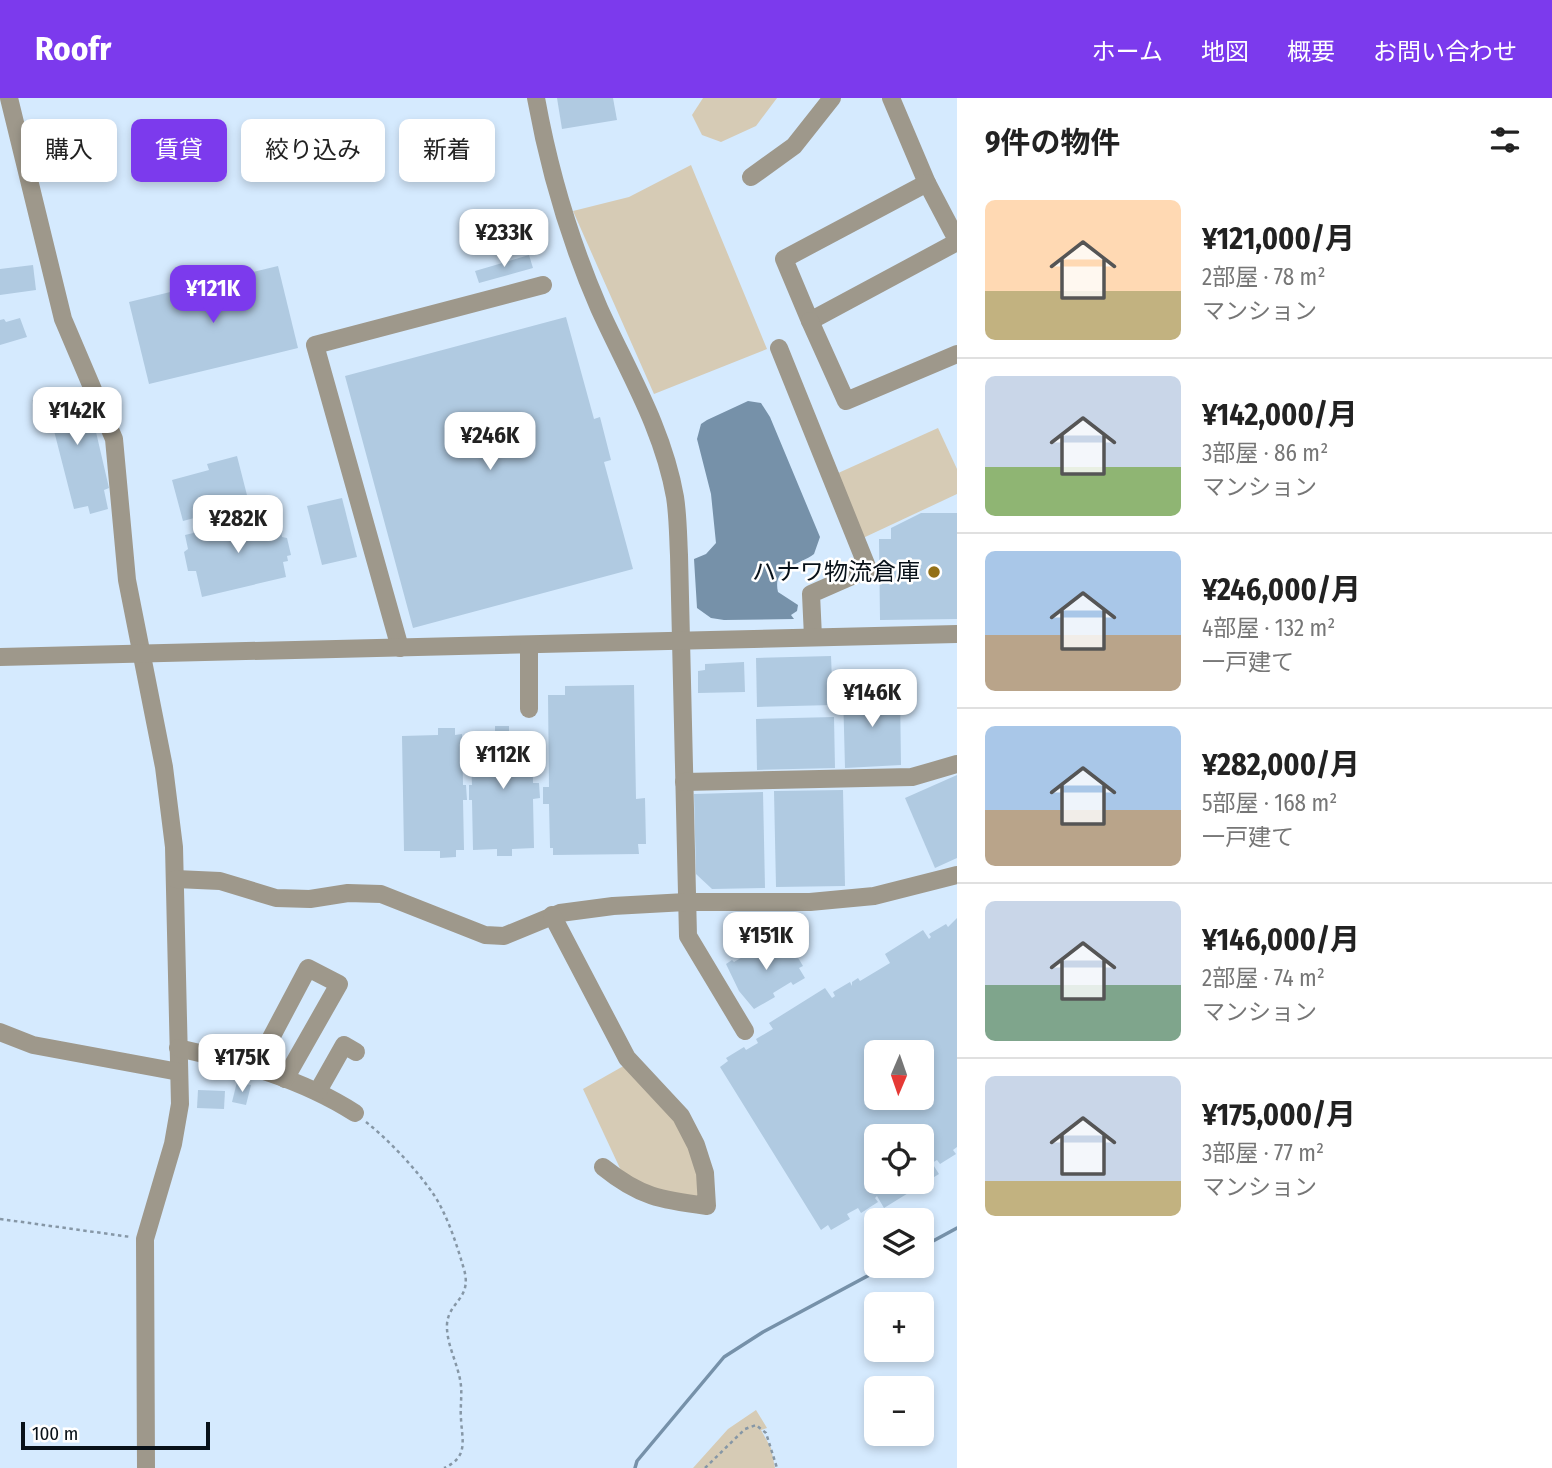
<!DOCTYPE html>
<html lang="ja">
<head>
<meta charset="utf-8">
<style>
	body { margin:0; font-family:"Fira Sans Condensed","Noto Sans JP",sans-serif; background:#f2f2f2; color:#222; height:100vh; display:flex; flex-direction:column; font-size:26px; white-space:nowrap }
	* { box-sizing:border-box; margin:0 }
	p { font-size:23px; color:#767676 }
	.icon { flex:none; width:38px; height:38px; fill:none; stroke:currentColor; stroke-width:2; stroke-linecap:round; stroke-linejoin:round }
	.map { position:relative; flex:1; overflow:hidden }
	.drawer { display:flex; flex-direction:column; background:#fff; width:595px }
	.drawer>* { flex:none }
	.hud { position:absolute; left:21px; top:21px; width:665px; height:63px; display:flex; gap:14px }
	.needle { width:46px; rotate:182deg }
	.buttons { position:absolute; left:864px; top:942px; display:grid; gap:14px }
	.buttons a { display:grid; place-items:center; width:70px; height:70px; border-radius:10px; background:#fff; box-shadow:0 4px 10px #0003; font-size:35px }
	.scale { position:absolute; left:21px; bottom:18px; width:189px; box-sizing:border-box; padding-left:7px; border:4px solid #081119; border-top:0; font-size:19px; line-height:24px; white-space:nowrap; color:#081119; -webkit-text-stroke:5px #fff; paint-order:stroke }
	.price { position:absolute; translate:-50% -60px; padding:0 16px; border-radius:14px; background:#fff; color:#222; font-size:23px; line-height:46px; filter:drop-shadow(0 2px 4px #0008) }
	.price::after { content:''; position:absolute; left:50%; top:42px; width:21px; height:16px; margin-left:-10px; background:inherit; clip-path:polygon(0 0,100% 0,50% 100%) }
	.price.selected { background:#7c3aed; color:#fff }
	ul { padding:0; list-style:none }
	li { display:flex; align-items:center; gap:21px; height:175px; padding:0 28px }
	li+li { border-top:2px solid #e0e0e0 }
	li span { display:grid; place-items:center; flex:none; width:196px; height:140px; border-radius:10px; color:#555 }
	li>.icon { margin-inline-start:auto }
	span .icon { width:84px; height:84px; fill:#fffc; stroke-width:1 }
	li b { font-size:30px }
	h2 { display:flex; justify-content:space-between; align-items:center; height:84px; padding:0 28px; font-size:30px }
	.pill { padding:0 24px; border-radius:10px; background:#fff; box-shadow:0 4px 10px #0003; font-size:24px; line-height:63px }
	.pill.selected { background:#7c3aed; color:#fff }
	header { display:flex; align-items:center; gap:42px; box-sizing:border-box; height:98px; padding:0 35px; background:#7c3aed; color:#fff }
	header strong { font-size:33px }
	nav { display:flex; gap:38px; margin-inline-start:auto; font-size:24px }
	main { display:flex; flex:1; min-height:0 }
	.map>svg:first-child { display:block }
	.green { fill:#d6cbb5 }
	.water { fill:#7691a9 }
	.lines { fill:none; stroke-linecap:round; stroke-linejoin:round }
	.stream { stroke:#7691a9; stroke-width:3.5 }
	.building { fill:#b0cae1; fill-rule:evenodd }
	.path { stroke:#8697a6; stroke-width:2.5; stroke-dasharray:3.5 3.5; stroke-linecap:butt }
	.minor { stroke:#9e988b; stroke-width:18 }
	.poi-dot { fill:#937017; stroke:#fff; stroke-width:2.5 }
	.labels { text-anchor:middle; stroke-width:5; stroke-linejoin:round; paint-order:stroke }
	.poi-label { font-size:24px; fill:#081119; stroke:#fff; text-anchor:end }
</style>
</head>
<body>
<header>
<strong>Roofr</strong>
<nav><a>ホーム</a><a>地図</a><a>概要</a><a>お問い合わせ</a></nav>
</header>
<main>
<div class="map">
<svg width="957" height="1370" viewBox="0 0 957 1370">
	<rect width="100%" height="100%" fill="#d5eafe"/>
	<!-- green -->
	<g class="green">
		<path d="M703 0H777L756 28 721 44 702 37 692 17Z"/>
		<path d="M691 67 767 251 654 296 573 113 629 99Z"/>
		<path d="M938 330 957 371V396L863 440 836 376Z"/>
		<path d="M627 966 677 1024 699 1073V1102L655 1096 624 1079 583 991Z"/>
		<path d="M756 1312 767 1330 761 1332 771 1350 775 1370H693L728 1331Z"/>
	</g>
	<!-- water -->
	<path class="water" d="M748 303 761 305 770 319 820 439 814 456C798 468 772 469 778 494L798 507 797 513 791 517 794 521 724 522 711 520 697 510 694 461 706 456 716 445 711 396 697 341 701 326 707 322Z"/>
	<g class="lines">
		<!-- stream -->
		<g class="stream">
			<path d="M922 1149 957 1130"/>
			<path d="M635 1370 637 1363 724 1259 763 1234 888 1167"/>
		</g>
	</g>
	<!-- building -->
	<g class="building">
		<path d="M557 0H613L617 22 562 31Z"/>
		<path d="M529 157 533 170 479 185 475 173Z"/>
		<path d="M33 167 36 192 0 197V171Z"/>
		<path d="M278 168 298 250 149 286 129 204Z"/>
		<path d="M566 219 594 321 600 319 611 362 604 364 633 471 413 530 345 278Z"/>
		<path d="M20 220 27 239 0 247V222L4 221 6 224Z"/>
		<path d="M86 291 109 390 104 392 108 411 90 416 88 408 74 411 51 321 37 324 32 302Z"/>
		<path d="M237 358 249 405 226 411 227 416 214 419 213 415 183 423 172 382 209 372 207 366Z"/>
		<path d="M342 400 357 459 322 467 307 408Z"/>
		<path d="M277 415 282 439 287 440 291 457 287 458 288 463 283 464 286 479 202 499 196 473H188L184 454 188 451 185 437Z"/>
		<path d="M921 415H957V521L880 522 879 441H891V430Z"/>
		<path d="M831 558 833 607 757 609 756 560Z"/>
		<path d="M744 564 745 594 698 595V573L705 572V566Z"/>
		<path d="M634 587 636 701 645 700 646 746H638L639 756 553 757V750H550L549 706H543V689H549L548 597H565V588Z"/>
		<path d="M843 593H894V595H900L901 667 845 670Z"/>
		<path d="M834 619 835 670 757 672 756 621Z"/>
		<path d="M495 628H509V635H532L533 685H539L540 700 533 701 534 750 512 751V758H497V751L473 752 472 702H469V687H472L470 636H495Z"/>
		<path d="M438 630H455V637L462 636 463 687H466L467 702H463L464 752H456V759L440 760V753H404L402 638 438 637Z"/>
		<path d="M957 677V760L935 770 905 700Z"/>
		<path d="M843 692 845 788 776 789 774 693Z"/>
		<path d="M763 694 765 790 712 791 696 776 694 696Z"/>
		<path d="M957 820V1049L953 1052 956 1056 940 1066 937 1062 932 1065 939 1076 884 1110 877 1098 875 1100 878 1104 861 1115 858 1110 847 1116 850 1121 831 1132 828 1127 821 1132 720 969 728 963 726 960 744 949 746 952 758 945 756 941 773 931 769 925 825 890 832 900 835 898 833 894 850 884 852 888V884L858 880 860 883 890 865 885 856 923 832 929 841 931 839 929 836 946 826 948 829ZM877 954H922V999H877ZM877 1038H922V1083H877Z"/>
		<path d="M779 837 787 851 791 848 803 868 799 870 805 880 793 887 791 884 773 895 775 899 754 911 739 893 726 866 732 862 734 864Z"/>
		<path d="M237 984 251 987 246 1007 232 1004Z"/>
		<path d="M198 992 225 993 224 1011 197 1010Z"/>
	</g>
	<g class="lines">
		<!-- path -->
		<g class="path">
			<path d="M366 1024C390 1043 414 1069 432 1094 446 1114 456 1144 463 1168 474 1201 449 1202 447 1226 446 1247 459 1267 461 1288 462 1299 460 1310 461 1321 462 1342 469 1359 444 1370"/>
			<path d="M0 1121 131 1139"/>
			<path d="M705 1370 745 1331 756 1327 766 1335 777 1370"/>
		</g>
		<!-- minor -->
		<g class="minor">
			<path d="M9 0 63 221 114 341 127 482 164 669 174 749 180 1006 173 1046 145 1141 146 1370"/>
			<path d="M536 0C549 72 570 143 599 210 627 272 663 330 675 399 678 418 678 438 679 457L688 838 745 933"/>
			<path d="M891 0 927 85"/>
			<path d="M751 79 794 48 832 0"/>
			<path d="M957 142 927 85 784 161 810 223 957 144"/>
			<path d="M810 223 846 303 957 256"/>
			<path d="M779 250 868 471 811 496 813 539"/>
			<path d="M400 550 315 247 543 187"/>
			<path d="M0 559 957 536"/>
			<path d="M529 611V547"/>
			<path d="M684 684 912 679 957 666"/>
			<path d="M176 781 220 783 276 800 310 801 348 795 381 796 485 837 504 838 560 815 613 808 686 804H810L874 798 957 777"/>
			<path d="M552 817 627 960 681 1018 696 1047 705 1075 707 1108C661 1102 640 1099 603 1069"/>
			<path d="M0 934 33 947 179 974"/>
			<path d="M178 950C240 964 302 981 355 1015"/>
			<path d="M255 970 308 870 339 886 285 981"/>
			<path d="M318 993 344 947 356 954"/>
		</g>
	</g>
	<!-- markers -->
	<circle class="poi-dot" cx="934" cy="474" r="7"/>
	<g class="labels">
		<!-- poi labels -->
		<g class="poi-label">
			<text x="920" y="482">ハナワ物流倉庫</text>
		</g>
	</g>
</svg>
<div class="buttons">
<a><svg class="needle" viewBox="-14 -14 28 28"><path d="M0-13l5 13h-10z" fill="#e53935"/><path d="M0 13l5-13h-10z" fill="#767676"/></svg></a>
<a><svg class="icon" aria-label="locate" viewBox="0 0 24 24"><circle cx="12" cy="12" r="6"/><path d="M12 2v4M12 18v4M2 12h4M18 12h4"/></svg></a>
<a><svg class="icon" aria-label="layers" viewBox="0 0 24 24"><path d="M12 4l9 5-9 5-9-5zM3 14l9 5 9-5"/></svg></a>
<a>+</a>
<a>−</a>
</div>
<div class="scale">100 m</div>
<b class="price" style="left:504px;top:171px">¥233K</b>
<b class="price selected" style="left:213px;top:227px">¥121K</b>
<b class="price" style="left:77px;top:349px">¥142K</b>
<b class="price" style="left:490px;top:374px">¥246K</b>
<b class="price" style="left:238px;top:457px">¥282K</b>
<b class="price" style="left:872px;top:631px">¥146K</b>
<b class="price" style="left:503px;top:693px">¥112K</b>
<b class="price" style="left:766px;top:874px">¥151K</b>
<b class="price" style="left:242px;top:996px">¥175K</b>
<div class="hud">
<a class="pill">購入</a>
<a class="pill selected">賃貸</a>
<a class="pill">絞り込み</a>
<a class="pill">新着</a>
</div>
</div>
<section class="drawer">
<h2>9件の物件<svg class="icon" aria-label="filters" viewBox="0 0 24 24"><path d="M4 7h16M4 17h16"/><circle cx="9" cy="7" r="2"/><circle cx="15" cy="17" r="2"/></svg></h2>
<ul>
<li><span style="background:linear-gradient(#ffd9b3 65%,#c2b280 0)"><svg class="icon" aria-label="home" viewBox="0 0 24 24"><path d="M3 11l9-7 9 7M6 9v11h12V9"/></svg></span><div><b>¥121,000/月</b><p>2部屋 · 78 m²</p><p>マンション</p></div></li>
<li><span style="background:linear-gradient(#c9d6e8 65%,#8fb573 0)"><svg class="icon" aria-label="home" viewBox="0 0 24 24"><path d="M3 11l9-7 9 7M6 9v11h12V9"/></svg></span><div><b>¥142,000/月</b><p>3部屋 · 86 m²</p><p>マンション</p></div></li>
<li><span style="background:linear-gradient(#a9c7e8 60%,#b9a48a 0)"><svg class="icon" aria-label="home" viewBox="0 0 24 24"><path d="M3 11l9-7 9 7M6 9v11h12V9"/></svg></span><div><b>¥246,000/月</b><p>4部屋 · 132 m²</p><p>一戸建て</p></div></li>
<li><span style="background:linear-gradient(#a9c7e8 60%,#b9a48a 0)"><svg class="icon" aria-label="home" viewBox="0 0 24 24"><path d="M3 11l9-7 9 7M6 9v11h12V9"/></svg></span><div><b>¥282,000/月</b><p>5部屋 · 168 m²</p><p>一戸建て</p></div></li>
<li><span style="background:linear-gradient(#c9d6e8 60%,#7fa58c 0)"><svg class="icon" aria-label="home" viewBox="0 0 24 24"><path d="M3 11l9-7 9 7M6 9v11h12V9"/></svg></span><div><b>¥146,000/月</b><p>2部屋 · 74 m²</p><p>マンション</p></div></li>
<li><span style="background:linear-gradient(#c9d6e8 75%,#c2b280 0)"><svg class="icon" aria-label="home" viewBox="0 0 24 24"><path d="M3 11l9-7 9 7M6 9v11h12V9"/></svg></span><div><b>¥175,000/月</b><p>3部屋 · 77 m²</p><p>マンション</p></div></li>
</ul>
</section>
</main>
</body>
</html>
